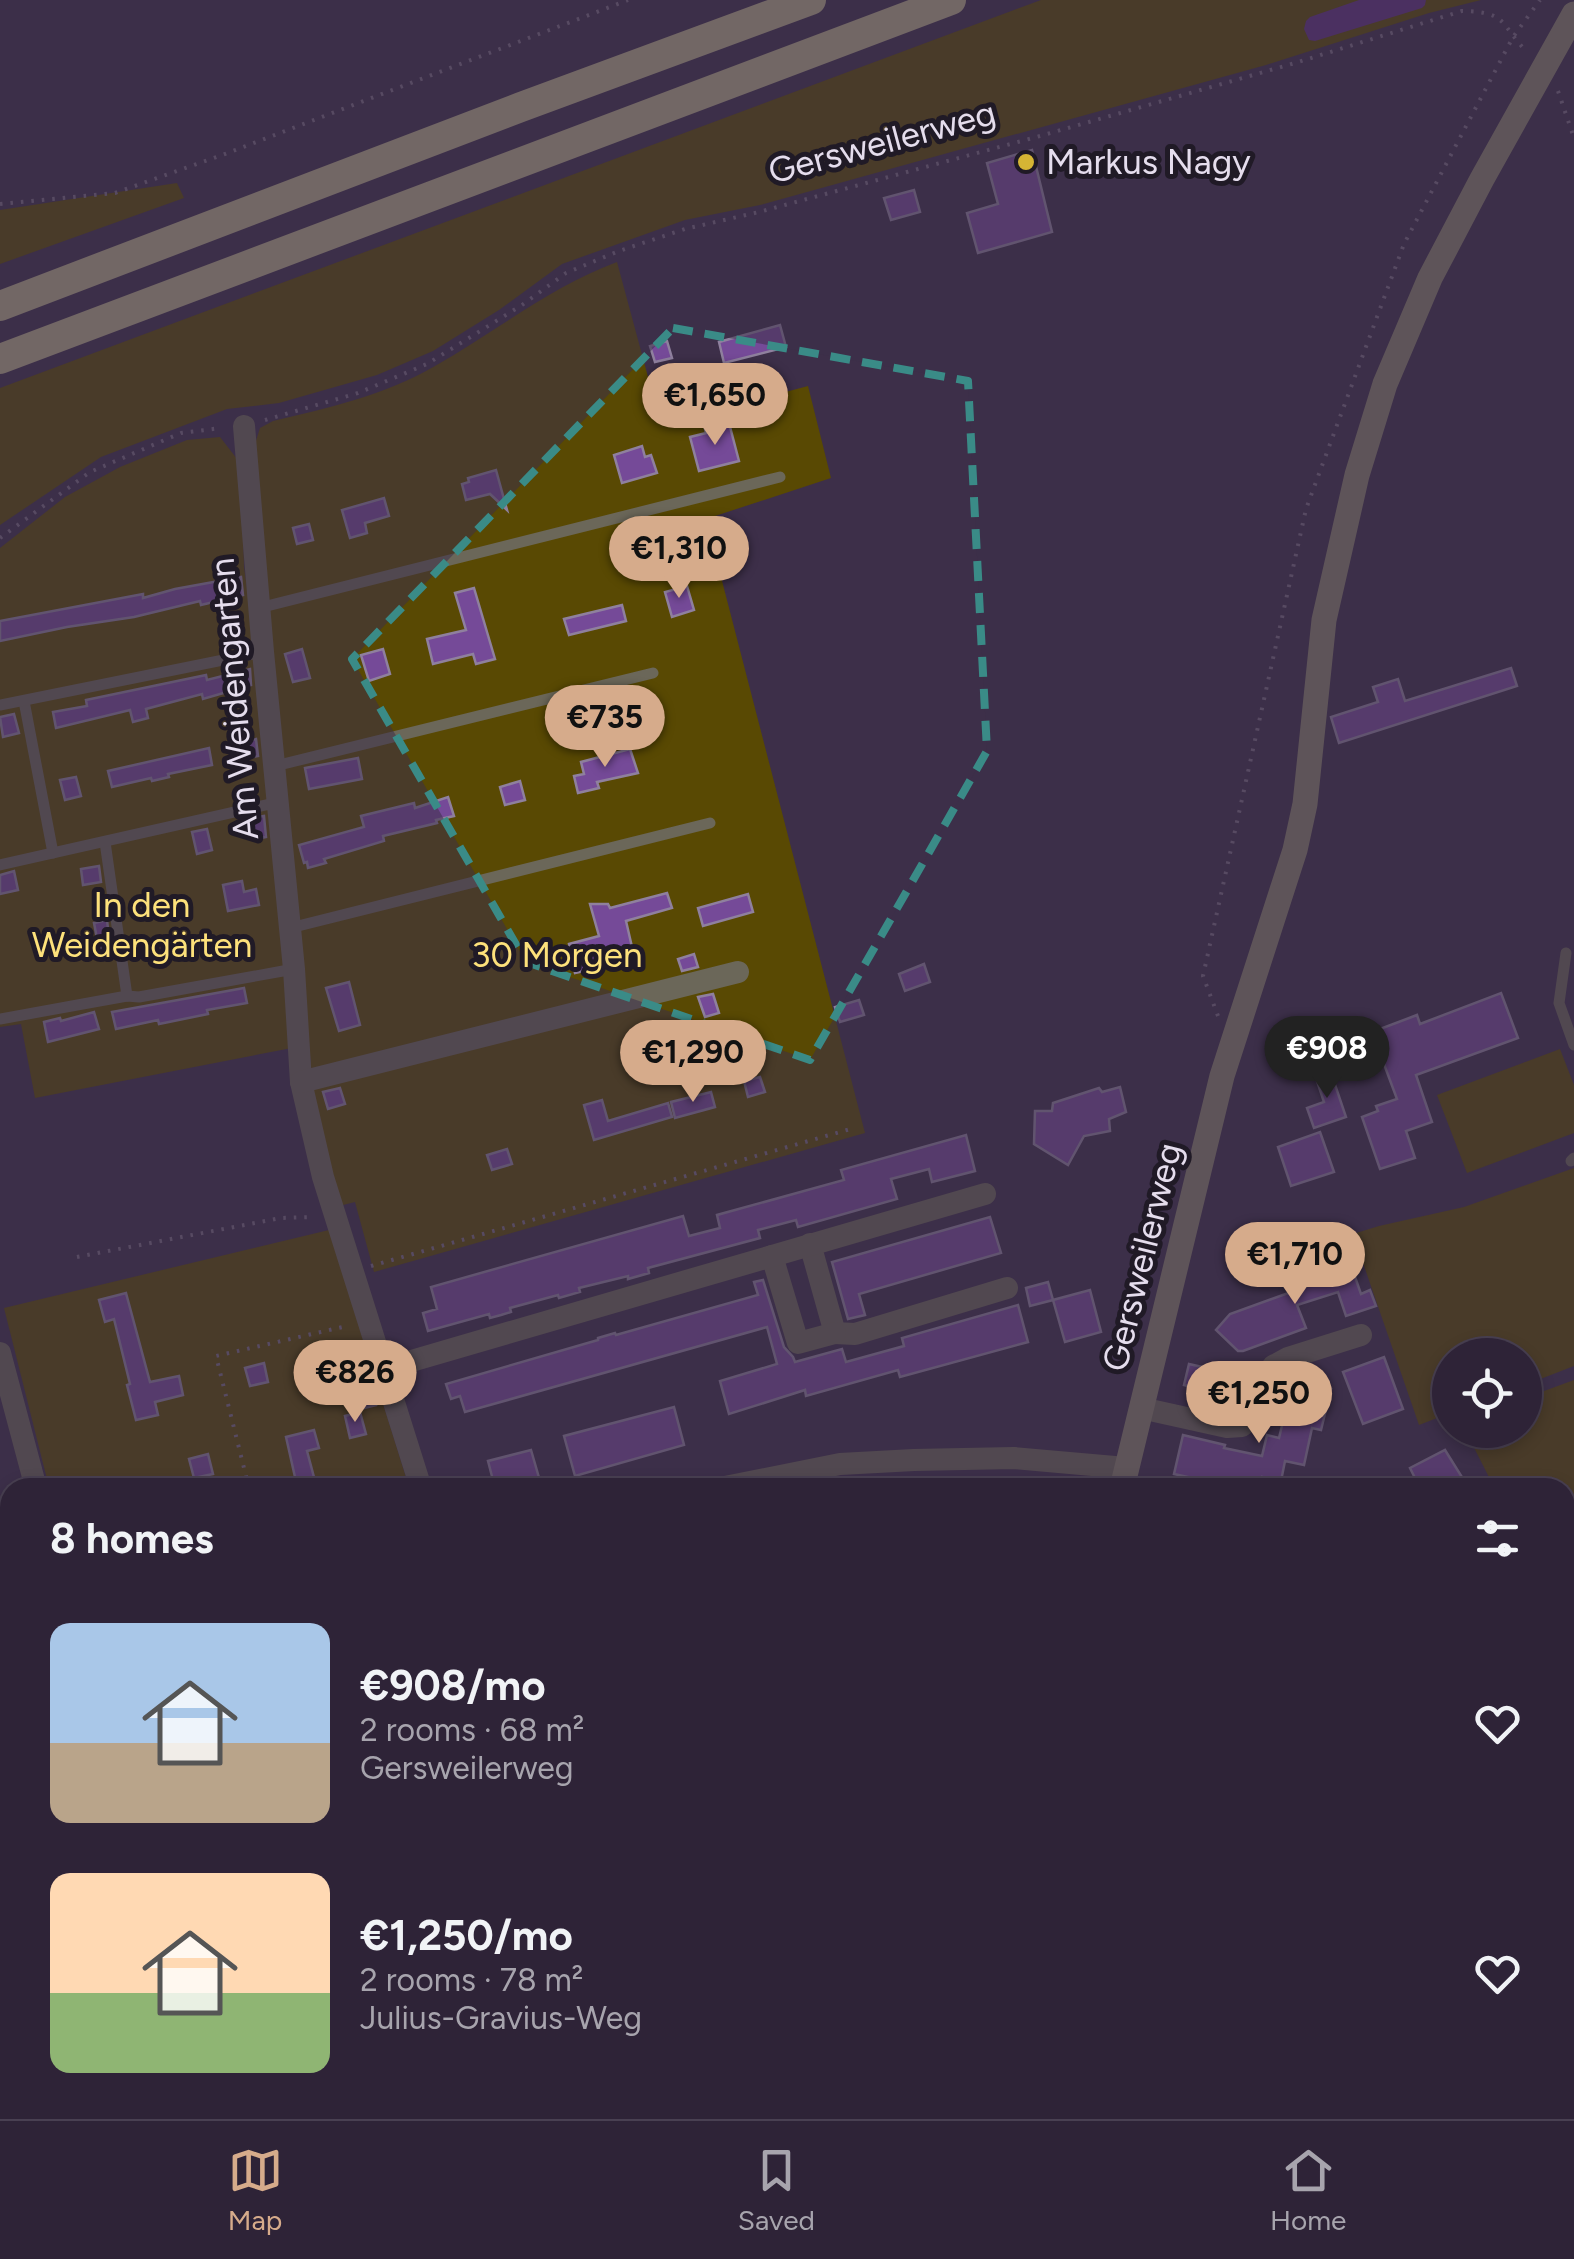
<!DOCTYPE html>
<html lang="en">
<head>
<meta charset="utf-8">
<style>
	body { margin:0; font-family:Figtree,sans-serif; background:#3a2f42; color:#f1f3f6; height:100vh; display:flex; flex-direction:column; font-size:38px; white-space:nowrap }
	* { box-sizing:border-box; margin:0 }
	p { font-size:32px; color:#a7a4ad }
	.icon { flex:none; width:55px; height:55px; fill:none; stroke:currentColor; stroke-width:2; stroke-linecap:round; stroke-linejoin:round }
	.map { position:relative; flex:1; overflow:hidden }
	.drawer { position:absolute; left:0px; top:1478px; width:1575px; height:642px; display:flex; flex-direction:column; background:#2e2337; border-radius:30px 30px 0 0; box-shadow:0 5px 15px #0003,0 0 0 2px #494052 }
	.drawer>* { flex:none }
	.tools { position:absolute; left:1432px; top:1338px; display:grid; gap:20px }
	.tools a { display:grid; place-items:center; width:110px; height:110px; border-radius:50%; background:#2e2337; box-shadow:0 5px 15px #0003,0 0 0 2px #494052; font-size:50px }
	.price { position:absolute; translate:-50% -85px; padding:0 22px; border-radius:35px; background:#d6ab8b; color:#111; font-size:32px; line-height:65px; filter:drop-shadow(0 2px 5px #0008) }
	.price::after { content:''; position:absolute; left:50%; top:60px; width:30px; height:22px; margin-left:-15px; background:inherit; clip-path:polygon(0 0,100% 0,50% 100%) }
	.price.selected { background:#222; color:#fff }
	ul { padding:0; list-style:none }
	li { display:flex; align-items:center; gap:30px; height:250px; padding:0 50px }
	li span { display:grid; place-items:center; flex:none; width:280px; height:200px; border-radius:20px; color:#555 }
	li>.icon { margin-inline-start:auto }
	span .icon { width:120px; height:120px; fill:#fffc; stroke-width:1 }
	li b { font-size:42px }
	h2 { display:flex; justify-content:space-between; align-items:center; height:120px; padding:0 50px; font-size:42px }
	.tab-bar { display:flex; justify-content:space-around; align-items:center; height:140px; border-top:2px solid #494052; background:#2e2337; font-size:28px; color:#a7a4ad }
	.tab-bar a { display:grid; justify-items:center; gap:5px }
	.tab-bar .selected { color:#d6ab8b }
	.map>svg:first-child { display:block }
	.built { fill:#493858 }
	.green { fill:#594903 }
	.water { fill:#5d327e }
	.building { fill:#754a98; stroke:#8f809e; stroke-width:2.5 }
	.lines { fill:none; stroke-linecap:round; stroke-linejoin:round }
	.path { stroke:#786c82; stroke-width:4; stroke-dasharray:2.5 8; stroke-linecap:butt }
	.lane { stroke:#6b6759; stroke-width:11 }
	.street { stroke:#6b6759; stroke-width:22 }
	.secondary { stroke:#88826d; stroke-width:25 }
	.highway { stroke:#b3aa88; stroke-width:30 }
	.marked { fill:none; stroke:#3a8b87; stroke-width:8; stroke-dasharray:20 12; stroke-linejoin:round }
	.poi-dot { fill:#d5b534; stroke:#201a26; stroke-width:4 }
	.labels { text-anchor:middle; stroke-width:10; stroke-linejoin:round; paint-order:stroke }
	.street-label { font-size:35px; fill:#e5dded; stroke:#201a26 }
	.poi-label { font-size:35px; fill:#e5dded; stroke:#201a26; text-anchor:start }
	.park-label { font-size:35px; fill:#fde17b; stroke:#201a26 }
</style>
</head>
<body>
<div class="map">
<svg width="1574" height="2119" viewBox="0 0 1574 2119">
	<rect width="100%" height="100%" fill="#3d2f49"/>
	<!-- built -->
	<path class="built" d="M5 1784H10V2110H117L119 2119H0V1786Z"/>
	<!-- green -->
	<g class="green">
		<path d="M1041 0H1481L1429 13 1266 65 760 205 685 220 562 264 499 310 433 351 377 375 279 403 227 409 101 457 0 525V388Z"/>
		<path d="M177 183 184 198 0 264V210Z"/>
		<path d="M617 262 661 425 808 386 831 478 706 519 865 1133 374 1272 355 1202 339 1206 314 1099 254 447 260 428 273 421C329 408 385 395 435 366 495 332 552 286 617 262Z"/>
		<path d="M220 437 241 464 244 567 256 653 297 1047 35 1098 21 1024 0 1027V548L65 497 120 467 187 440Z"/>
		<path d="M1560 1049 1574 1085V1133L1467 1173 1437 1095Z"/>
		<path d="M1574 1168V1366L1525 1385V1355H1450V1413L1419 1425 1353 1234 1379 1226 1464 1207Z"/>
		<path d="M329 1230 409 1487H49L4 1308Z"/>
		<path d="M1574 1380V1587L1565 1591V1488L1494 1487 1465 1430H1525V1398Z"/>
	</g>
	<!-- water -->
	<path class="water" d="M1359 0H1426L1425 5 1422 8 1315 41 1309 40 1304 29 1306 21 1310 17Z"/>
	<!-- building -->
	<g class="building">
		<path d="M1032 150 1052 232 978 253 967 213 998 204 987 163Z"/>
		<path d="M914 190 920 212 891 220 884 198Z"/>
		<path d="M780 325 786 347 724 363 719 342Z"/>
		<path d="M667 341 672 358 655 362 650 346Z"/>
		<path d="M729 423 739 461 699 471 690 437 706 433 705 429Z"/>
		<path d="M642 446 645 457 651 455 657 473 622 483 614 455Z"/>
		<path d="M496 470 507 510 490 494 466 500 462 484 469 482 468 478Z"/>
		<path d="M384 498 389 516 365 523 367 533 350 538 342 510Z"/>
		<path d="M660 523 665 545 632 553 626 530Z"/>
		<path d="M309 524 313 540 297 544 293 528Z"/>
		<path d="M241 577 243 595 201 605 200 601 134 617 67 627 0 641V621L143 594V598L175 589Z"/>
		<path d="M687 586 694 610 672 617 665 592Z"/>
		<path d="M474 588 495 659 476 664 473 654 433 664 427 639 466 630 455 593Z"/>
		<path d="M622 605 626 621 569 635 564 619Z"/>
		<path d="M302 649 310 678 293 682 285 654Z"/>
		<path d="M383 649 390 674 369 681 361 655Z"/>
		<path d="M1511 668 1517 686 1339 743 1331 717 1378 702 1373 687 1398 679 1405 701Z"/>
		<path d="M250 669 251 685 203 699 202 694 146 709 148 718 133 722 130 710 56 728 53 712 87 706 86 700 206 675 207 680Z"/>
		<path d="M14 714 19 733 3 737 0 717Z"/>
		<path d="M256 739 258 756 247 758 243 742Z"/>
		<path d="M209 748 212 765 168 774 169 777 152 781 151 778 112 787 108 771Z"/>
		<path d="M630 749 638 773 597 782 599 788 578 793 574 776 584 774 581 762Z"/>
		<path d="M358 758 362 779 309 789 305 768Z"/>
		<path d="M76 777 81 796 65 800 60 780Z"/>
		<path d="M520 781 525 800 505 805 500 787Z"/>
		<path d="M448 797 454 816 436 820 437 823 383 836 384 841 324 859 326 863 308 868 307 862 304 863 299 845 364 827 361 816 414 803 415 808Z"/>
		<path d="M264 816 266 837 256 839 251 818Z"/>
		<path d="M207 829 212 850 197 854 192 832Z"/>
		<path d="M99 866 101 882 83 885 81 869Z"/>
		<path d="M14 871 18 890 0 894V875Z"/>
		<path d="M242 881 244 892 256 889 259 905 228 911 223 885Z"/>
		<path d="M667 893 672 908 626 921 635 960 575 973 569 944 599 936 590 904H608L610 908Z"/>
		<path d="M748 894 753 912 703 926 698 908Z"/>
		<path d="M107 920 110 946 99 949 94 923Z"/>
		<path d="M694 954 698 967 682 971 678 959Z"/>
		<path d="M924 964 930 982 905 991 899 974Z"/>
		<path d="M349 982 360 1025 339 1031 326 988Z"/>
		<path d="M244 988 247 1003 207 1010 208 1014 159 1024 158 1020 116 1029 112 1012Z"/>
		<path d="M1501 993 1518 1038 1416 1075 1432 1122 1406 1131 1415 1158 1380 1169 1362 1117 1378 1111 1376 1106 1397 1099 1372 1032 1417 1015 1420 1024Z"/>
		<path d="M713 994 719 1013 705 1017 698 997Z"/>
		<path d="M859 1000 864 1015 840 1022 835 1007Z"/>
		<path d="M94 1012 99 1029 48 1042 44 1022 60 1018 61 1021Z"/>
		<path d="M1329 1067 1346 1117 1314 1128 1307 1108 1324 1102 1314 1072Z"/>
		<path d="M760 1077 765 1092 748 1097 744 1081Z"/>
		<path d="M1120 1087 1126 1112 1109 1119 1110 1131 1084 1136 1068 1165 1034 1144 1035 1111H1052L1053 1103 1099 1088 1102 1092Z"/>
		<path d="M340 1088 345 1104 328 1109 323 1092Z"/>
		<path d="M711 1092 715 1107 675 1118 671 1102Z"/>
		<path d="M602 1100 608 1121 668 1103 672 1117 594 1140 584 1105Z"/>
		<path d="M1320 1132 1334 1172 1291 1186 1278 1147Z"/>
		<path d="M966 1135 975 1171 932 1182 929 1169 891 1179 897 1199 798 1227 796 1220 758 1230 760 1238 648 1268 649 1273 628 1279V1276L579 1288 580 1292 559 1298 558 1295 510 1308 511 1312 501 1315 490 1318 489 1314 428 1331 423 1313 437 1309 431 1287 683 1216 689 1236 720 1228 717 1215 844 1180 841 1170Z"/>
		<path d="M507 1149 512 1164 492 1170 487 1155Z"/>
		<path d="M990 1217 1001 1253 859 1294 865 1315 848 1319 832 1262Z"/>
		<path d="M1347 1254 1361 1294 1370 1290 1376 1306 1346 1316 1338 1292 1297 1305 1306 1328 1243 1351H1238L1216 1330 1230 1314 1319 1282 1313 1265Z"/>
		<path d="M763 1280 784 1347 793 1357 795 1362 842 1349 846 1362 904 1346 902 1338 1018 1305 1028 1342 900 1377 898 1370 806 1396 805 1390 729 1414 720 1381 777 1364 767 1327 465 1412 460 1396 451 1399 446 1384 598 1340V1338L615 1333 616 1335 758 1295 754 1282Z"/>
		<path d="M1048 1282 1053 1300 1030 1306 1026 1288Z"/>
		<path d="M1090 1290 1101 1332 1065 1342 1053 1300Z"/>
		<path d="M126 1293 150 1382 179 1376 183 1395 155 1402 158 1415 136 1420 127 1385 130 1384 114 1319 105 1322 99 1300Z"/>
		<path d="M1384 1357 1403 1409 1363 1424 1343 1372Z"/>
		<path d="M264 1363 268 1382 250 1386 245 1368Z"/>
		<path d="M1189 1364 1251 1378 1244 1399 1238 1397 1234 1411 1192 1404 1196 1388 1184 1385Z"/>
		<path d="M369 1380 376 1405 352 1411 345 1386Z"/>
		<path d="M1293 1380 1331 1389 1321 1430 1312 1428 1304 1465 1285 1461 1281 1481 1262 1477 1260 1488H1223L1224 1485 1174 1474 1183 1435 1225 1445 1224 1448 1262 1456 1267 1435 1279 1438Z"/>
		<path d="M674 1407 684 1445 575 1476 564 1436Z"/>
		<path d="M360 1412 366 1434 350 1438 345 1416Z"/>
		<path d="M314 1430 319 1448 307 1451 315 1481 297 1486 286 1437Z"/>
		<path d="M531 1450 542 1488H495L488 1461Z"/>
		<path d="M1445 1450 1465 1482 1454 1488H1420L1410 1468Z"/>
		<path d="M208 1454 213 1474 194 1478 189 1459Z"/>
	</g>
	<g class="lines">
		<!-- path -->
		<g class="path">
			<path d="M1558 91 1574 138"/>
			<path d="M0 204 115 193 225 154 628 0"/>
			<path d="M265 420 358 393 427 364 522 305 566 273 619 251 685 229 759 212 1040 136 1295 63 1462 11C1508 12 1499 23 1527 52"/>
			<path d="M0 538 90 472 181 433 221 428"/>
			<path d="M1218 1016 1203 976 1306 509 1404 244 1513 37 1540 0"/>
			<path d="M77 1257 281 1218 314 1217"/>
			<path d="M371 1266 854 1128"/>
			<path d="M1480 1482 1483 1488"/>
			<path d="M249 1488 216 1356 347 1326"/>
			<path d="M5 1491 10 1490"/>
			<path d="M1565 1601 1574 1597"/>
			<path d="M1565 1660 1574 1676"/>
			<path d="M0 1679 10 1676"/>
			<path d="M1565 1738 1574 1732"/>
			<path d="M1565 1892 1574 1881"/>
			<path d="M1565 2033 1574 2028"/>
			<path d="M1380 2110 1385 2119"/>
		</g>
		<!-- lane -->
		<g class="lane">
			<path d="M259 608 780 477"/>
			<path d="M24 701 53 853"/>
			<path d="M0 705 263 652"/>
			<path d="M275 766 653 673"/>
			<path d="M105 842 127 996"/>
			<path d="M0 865 279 802"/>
			<path d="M290 928 710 823"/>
			<path d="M1566 953 1559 1003 1574 1045"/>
			<path d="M0 1019 127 996 139 997 294 969"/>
			<path d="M1571 1161 1574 1158"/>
			<path d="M91 2119 124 2110"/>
		</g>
		<!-- street -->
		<g class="street">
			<path d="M244 426 263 652 294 969 301 1082 323 1177 421 1488"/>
			<path d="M301 1082 738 972"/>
			<path d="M810 1244 835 1333 855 1334 1007 1288"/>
			<path d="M772 1256 798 1343 835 1333"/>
			<path d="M0 1353 36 1488"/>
			<path d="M384 1369 985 1194"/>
			<path d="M1141 1408 1227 1427 1242 1426 1255 1414 1267 1378 1273 1366 1288 1358 1361 1335"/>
			<path d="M720 1488 840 1464 914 1460 1014 1458 1126 1468"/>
			<path d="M0 1754 10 1750"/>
			<path d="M1565 2067 1574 2095"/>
			<path d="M139 2110 141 2119"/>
			<path d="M734 2110 737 2119"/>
			<path d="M574 2119 584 2110"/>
		</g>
		<!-- secondary -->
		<g class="secondary">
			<path d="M1122 1488 1222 1076 1295 850 1305 804 1324 620 1357 475 1385 384 1430 278 1482 179 1574 14"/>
			<path d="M1092 2110 1093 2119"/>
		</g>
		<!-- highway -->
		<g class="highway">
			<path d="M0 306 521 107 811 0"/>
			<path d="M0 359 951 0"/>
		</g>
	</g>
	<!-- marked area -->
	<path d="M0 0H1574V2119H0ZM673 328 968 381 987 751 810 1060 526 962 352 659Z" fill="#3d2f49" fill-opacity=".55" fill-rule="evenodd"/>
	<path class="marked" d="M673 328 968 381 987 751 810 1060 526 962 352 659Z"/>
	<!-- markers -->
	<circle class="poi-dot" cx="1026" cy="162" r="10"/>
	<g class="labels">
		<!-- street labels -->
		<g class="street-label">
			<text transform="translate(882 142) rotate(-15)" y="12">Gersweilerweg</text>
			<text transform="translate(234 699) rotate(-95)" y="12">Am Weidengarten</text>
			<text transform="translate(1142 1257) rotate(-76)" y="12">Gersweilerweg</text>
		</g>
		<!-- poi labels -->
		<g class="poi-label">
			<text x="1046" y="174">Markus Nagy</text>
		</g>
		<!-- park labels -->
		<g class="park-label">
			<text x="142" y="917">In den<tspan x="142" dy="40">Weidengärten</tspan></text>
			<text x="557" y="967">30 Morgen</text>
		</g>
	</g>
</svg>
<div class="tools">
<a><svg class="icon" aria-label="locate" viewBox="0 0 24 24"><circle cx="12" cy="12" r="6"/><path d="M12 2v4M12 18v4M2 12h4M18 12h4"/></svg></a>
</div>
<b class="price" style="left:715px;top:448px">€1,650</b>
<b class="price" style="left:679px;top:601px">€1,310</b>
<b class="price" style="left:605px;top:770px">€735</b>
<b class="price selected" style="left:1327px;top:1101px">€908</b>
<b class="price" style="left:693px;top:1105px">€1,290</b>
<b class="price" style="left:1295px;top:1307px">€1,710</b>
<b class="price" style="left:355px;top:1425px">€826</b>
<b class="price" style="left:1259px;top:1446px">€1,250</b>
<section class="drawer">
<h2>8 homes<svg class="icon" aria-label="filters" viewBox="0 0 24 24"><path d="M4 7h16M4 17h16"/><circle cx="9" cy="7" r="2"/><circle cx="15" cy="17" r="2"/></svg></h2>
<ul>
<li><span style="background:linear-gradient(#a9c7e8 60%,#b9a48a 0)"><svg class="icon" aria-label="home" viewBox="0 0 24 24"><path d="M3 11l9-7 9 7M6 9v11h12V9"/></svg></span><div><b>€908/mo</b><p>2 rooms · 68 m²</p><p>Gersweilerweg</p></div><svg class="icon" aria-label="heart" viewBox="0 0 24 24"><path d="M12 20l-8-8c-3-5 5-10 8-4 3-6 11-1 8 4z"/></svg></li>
<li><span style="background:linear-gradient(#ffd9b3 60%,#8fb573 0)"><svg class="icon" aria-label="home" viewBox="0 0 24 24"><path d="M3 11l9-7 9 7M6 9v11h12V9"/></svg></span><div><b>€1,250/mo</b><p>2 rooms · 78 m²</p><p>Julius-Gravius-Weg</p></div><svg class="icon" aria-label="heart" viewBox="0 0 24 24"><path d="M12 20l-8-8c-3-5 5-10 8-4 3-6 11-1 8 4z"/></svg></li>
</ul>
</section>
</div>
<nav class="tab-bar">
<a class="selected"><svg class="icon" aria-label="map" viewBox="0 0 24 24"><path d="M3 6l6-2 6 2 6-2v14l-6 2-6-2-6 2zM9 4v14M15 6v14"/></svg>Map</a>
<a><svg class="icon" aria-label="saved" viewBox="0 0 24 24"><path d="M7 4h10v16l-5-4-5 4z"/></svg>Saved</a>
<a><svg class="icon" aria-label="home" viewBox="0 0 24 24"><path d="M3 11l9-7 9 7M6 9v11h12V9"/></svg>Home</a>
</nav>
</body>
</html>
